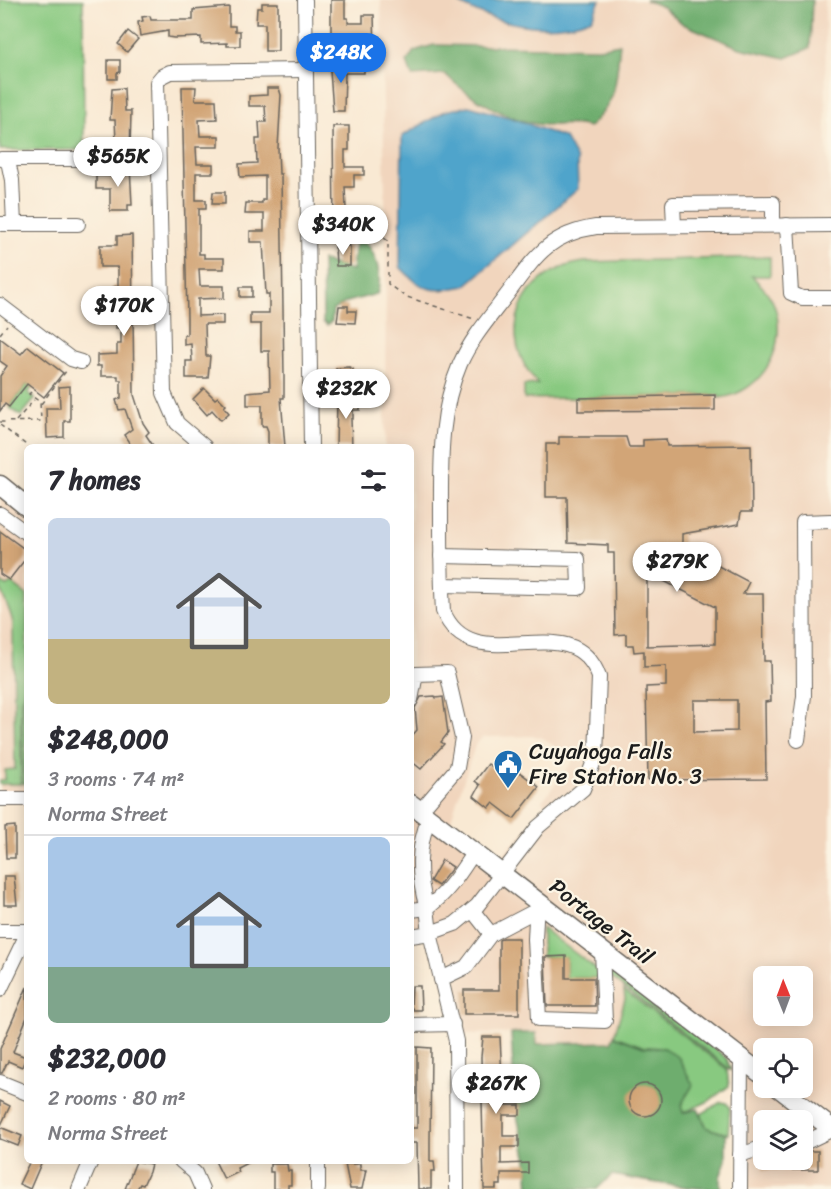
<!DOCTYPE html>
<html lang="en">
<head>
<meta charset="utf-8">
<style>
	body { margin:0; font-family:Sriracha,sans-serif; background:#f2f2f3; color:#2b2b33; height:100vh; display:flex; flex-direction:column; font-size:22px; white-space:nowrap }
	* { box-sizing:border-box; margin:0 }
	p { font-size:20px; color:#7c7c81 }
	.icon { flex:none; width:33px; height:33px; fill:none; stroke:currentColor; stroke-width:2; stroke-linecap:round; stroke-linejoin:round }
	.map { position:relative; flex:1; overflow:hidden }
	.drawer { position:absolute; left:24px; top:444px; width:390px; height:720px; display:flex; flex-direction:column; background:#fff; border-radius:9px; box-shadow:0 3px 15px #0003 }
	.drawer>* { flex:none }
	.needle { width:39px; rotate:359deg }
	.buttons { position:absolute; left:753px; top:966px; display:grid; gap:12px }
	.buttons a { display:grid; place-items:center; width:60px; height:60px; border-radius:9px; background:#fff; box-shadow:0 3px 15px #0003; font-size:30px }
	.price { position:absolute; translate:-50% -51px; padding:0 14px; border-radius:21px; background:#fff; color:#222; font-size:20px; line-height:39px; filter:drop-shadow(0 2px 3px #0008) }
	.price::after { content:''; position:absolute; left:50%; top:36px; width:18px; height:14px; margin-left:-9px; background:inherit; clip-path:polygon(0 0,100% 0,50% 100%) }
	.price.on { background:#1a73e8; color:#fff }
	ul { padding:0; list-style:none }
	li { display:grid; align-content:center; gap:12px; height:318px; padding:0 24px }
	li+li { border-top:2px solid #e1e1e2 }
	li span { display:grid; place-items:center; height:186px; border-radius:9px; color:#555 }
	li>.icon { margin-inline-start:auto }
	span .icon { width:108px; height:108px; fill:#fffc; stroke-width:1 }
	li b { font-size:26px }
	h2 { display:flex; justify-content:space-between; align-items:center; height:72px; padding:0 24px; font-size:26px }
	.map>svg:first-child { display:block }
	.built { fill:#f1d5bd; fill-rule:evenodd }
	.green { fill:#88c980; stroke:#52724e; stroke-width:1.5 }
	.forest { fill:#6ead6e; stroke:#456445; stroke-width:1.5 }
	.water { fill:#4fa4cb; stroke:#366074; stroke-width:1.5 }
	.building { fill:#d2a577; fill-rule:evenodd }
	.lines { fill:none; stroke-linecap:round; stroke-linejoin:round }
	.minor-casing { stroke:#69645c; stroke-width:16 }
	.major-casing { stroke:#69645c; stroke-width:21 }
	.path { stroke:#69645c; stroke-width:1.5; stroke-dasharray:4.5 4.5; stroke-linecap:butt }
	.minor { stroke:#fff; stroke-width:14 }
	.major { stroke:#fff; stroke-width:18 }
	.labels { text-anchor:middle; stroke-width:4.5; stroke-linejoin:round; paint-order:stroke }
	.poi-label { font-size:22px; fill:#1c1c1c; stroke:#fcf5e5; text-anchor:start }
	.street-label { font-size:22px; fill:#1c1c1c; stroke:#fcf5e5 }
</style>
</head>
<body>
<div class="map">
<svg width="831" height="1189" viewBox="0 0 831 1189">
	<rect width="100%" height="100%" fill="#fcf5e5"/>
	<filter id="ink" filterUnits="userSpaceOnUse"><feTurbulence type="fractalNoise" baseFrequency=".0167" numOctaves="2"/><feDisplacementMap in="SourceGraphic" scale="12" xChannelSelector="R" yChannelSelector="G"/><feConvolveMatrix kernelMatrix="1 2 1 2 8 2 1 2 1" color-interpolation-filters="sRGB"/></filter>
	<filter id="wash" filterUnits="userSpaceOnUse"><feTurbulence type="fractalNoise" baseFrequency=".008" numOctaves="4" result="noise"/><feDisplacementMap in="SourceGraphic" scale="24" xChannelSelector="R" yChannelSelector="G"/><feGaussianBlur stdDeviation="1.35" result="paint"/><feColorMatrix in="noise" values="0 0 0 0 0 0 0 0 0 0 0 0 0 0 0 0 0 1.4 0 .05"/><feComposite in="paint" operator="in"/></filter>
	<g filter="url(#wash)">
		<rect width="100%" height="100%" fill="#f9e9d3"/>
		<!-- built -->
		<g class="built">
			<path d="M381 0H825L826 128 831 208V1127L779 1088H802V1048H764L763 1075 622 968 625 999 612 1042 536 1044V1033L458 1034 430 933 411 936V447H385L386 244ZM536 736 545 739 573 761 542 801 548 807 492 866 447 832 475 745 483 737ZM764 976H802V1016H764Z"/>
			<path d="M0 485 27 507V799H0Z"/>
			<path d="M744 1064 763 1080 764 1088H773L831 1134V1189H745ZM764 1120H802V1160H764Z"/>
		</g>
		<!-- green -->
		<g class="green">
			<path d="M0 0H83L84 150H0Z"/>
			<path d="M770 257V276H752C760 284 768 291 773 302 790 343 764 393 719 398V395L524 399V385L538 384C494 336 519 271 584 262Z"/>
			<path d="M27 384 32 388 28 393 35 399 21 416 9 407Z"/>
			<path d="M0 582 7 586 11 583 27 595V680L21 701V784H0V780H5V770L15 769 13 624C11 608 0 597 0 582Z"/>
			<path d="M27 683 26 783 23 784 22 706Z"/>
			<path d="M542 928 599 971V978H566V957H542Z"/>
			<path d="M609 968 718 1051 727 1059 731 1070 608 975Z"/>
			<path d="M624 990 727 1069 729 1086 709 1101 683 1113 681 1106 688 1090 664 1048 644 1047 614 1036 625 999Z"/>
			<path d="M721 1102 726 1103 730 1107 728 1134 707 1128 701 1114Z"/>
		</g>
		<!-- forest -->
		<g class="forest">
			<path d="M645 0H812L810 48 786 58 740 48 683 24 663 7Z"/>
			<path d="M620 44C615 82 620 98 589 127 574 123 563 125 548 125 514 124 469 98 445 74L412 76 407 62 414 51 434 45 599 48Z"/>
			<path d="M355 243H367C377 258 383 277 377 294L347 302 333 310 332 321 327 325 323 322 322 260 352 270Z"/>
			<path d="M511 1033H536L537 1044 611 1042 614 1036 644 1047 664 1048 679 1058 693 1085 681 1105 683 1113 698 1109 707 1128 726 1134V1160L720 1177V1189C683 1189 648 1181 612 1175L597 1189H529L527 1160 515 1107Z"/>
		</g>
		<!-- water -->
		<g class="water">
			<path d="M454 0H600L592 18C550 36 492 24 454 0Z"/>
			<path d="M469 106 515 119 565 138 577 160 578 189 465 286C431 293 424 292 400 267L402 136 445 111Z"/>
		</g>
		<g id="blocks">
			<!-- building -->
			<g class="building">
				<path d="M331 0H345V18H348V23H363V15H374L375 51H331Z"/>
				<path d="M262 3H278V51H265V24H256L257 8H262Z"/>
				<path d="M229 7V26H235V31H240V46H227V43L201 44V37L174 38 168 37V31L140 36 138 22 143 21 142 17 150 16 151 20H193V10Z"/>
				<path d="M128 31 138 39 127 52 118 44Z"/>
				<path d="M108 60H120V72L117 73V79H108Z"/>
				<path d="M332 66H364V73H345L344 111H333L330 71Z"/>
				<path d="M182 87H196L195 100H216L217 119 199 120 200 136H219V147H196L197 164H213V173H196V200H206V209H199V254H204V258H224V269H199L200 286H224V298L198 299V316L223 315V324H205L206 356H210L208 378H186V361H192L191 344 184 345V335H187V318Z"/>
				<path d="M124 88 125 111H131L130 151 112 153 111 140H116L115 120H110L112 89Z"/>
				<path d="M267 88H279L281 95 278 148 279 174H281L284 377V398H281L285 447H268V431L266 426H262V405H247V392L270 390 269 351H261V324H250V313H269V294H266L263 242H250V231H264V214H245L246 203H262V200H265V176L240 177 239 164 257 163 256 139H260L259 122H266L265 106H249V96L267 95Z"/>
				<path d="M333 126H349V150H345V167H364V175H354V187H345L347 231H334Z"/>
				<path d="M130 167 132 205H128V211H110V189H96V176H113V168Z"/>
				<path d="M213 192H225V204H212Z"/>
				<path d="M132 235 134 395 143 423 149 432 146 435 154 447H132L124 435 132 429 125 409 119 410 116 400 121 398V380H118V376H101V366H97V355L117 354V344H121V328H116V310H113V287L118 286V269L117 267H100V245H117V236Z"/>
				<path d="M335 246H350V266H336Z"/>
				<rect x="240" y="287" width="12" height="10"/>
				<path d="M339 306H348V311H356L355 323 337 322Z"/>
				<path d="M0 338 21 354 28 346 63 373 44 397 27 384 9 407 5 404 0 411V376L7 366 0 361Z"/>
				<path d="M349 367 353 369V380H349V385H337L336 368Z"/>
				<path d="M70 386V421H64V437L47 438 46 408H60L59 387Z"/>
				<path d="M204 388 215 399 218 397 226 405 224 407 229 413 221 420 212 410 207 415 193 399Z"/>
				<path d="M347 395H360V410H353V419H351L352 447H336L337 400H347Z"/>
				<path d="M715 395V410L578 411V398Z"/>
				<path d="M559 437H626L629 447H643V440L666 439 667 446 751 445 752 512H741L739 524 682 534V547L749 582 743 594H763L764 661H770L771 701 765 702 766 779 648 780 646 687 666 686V666L644 667V651L634 652 633 645H626V634L615 635 614 553H608V545L568 543 567 497H546V444H559ZM647 580H662L715 607V644L647 646ZM694 700H737V731L694 732Z"/>
				<path d="M0 531 27 551V557L9 580 0 574Z"/>
				<path d="M435 696 436 698 443 697 448 733 441 742 444 744 421 769 411 761V737L417 730 415 708 421 697Z"/>
				<path d="M501 758 539 787 514 819 493 803 489 808 474 796 480 785 475 781 488 764 494 768Z"/>
				<path d="M15 826V858H6L5 827Z"/>
				<path d="M442 860 453 867 438 886 430 881Z"/>
				<path d="M4 876H14L17 905H4Z"/>
				<path d="M503 938H519V1014H464V990H499V940Z"/>
				<path d="M566 956V978H594L595 1006H547L545 957Z"/>
				<path d="M412 986H420L421 1010H413L411 1006Z"/>
				<path d="M27 987V1017L13 1052 26 1057 22 1067 8 1061 2 1073H0V1049Z"/>
				<path d="M483 1037H500L502 1078 521 1077V1088H495V1105H520V1115H503V1136H519V1147H501V1164L528 1163V1173H501V1185H496V1189H484L481 1057Z"/>
				<path d="M417 1047 431 1048 430 1142V1161H434L435 1171H431V1189H418L417 1143H411V1128H417Z"/>
				<circle cx="645" cy="1100" r="16"/>
				<path d="M0 1101 10 1106 0 1127 22 1136 18 1146 0 1139Z"/>
				<path d="M809 1151H818V1170H763V1160H802V1153Z"/>
				<path d="M30 1161H42L30 1189 19 1184Z"/>
				<path d="M136 1161 151 1164 149 1172 143 1185 140 1184 137 1189H125Z"/>
				<path d="M215 1161H251L237 1168 239 1172 224 1179Z"/>
				<path d="M270 1164H287L288 1171H291V1185H288V1189H273V1172H270Z"/>
				<path d="M345 1164H360V1170H366L362 1189H350Z"/>
			</g>
		</g>
	</g>
	<g filter="url(#ink)">
		<use href="#blocks" fill-opacity="0" stroke="#69645c" stroke-width="1.5"/>
		<g class="lines">
			<!-- minor casing -->
			<g class="minor-casing">
				<g id="minor">
					<path d="M305 0 311 447"/>
					<path d="M2 159H76"/>
					<path d="M2 159 8 161 12 180 14 224"/>
					<path d="M0 224H78"/>
					<path d="M787 225 791 293 802 298H831"/>
					<path d="M674 226 673 204 773 203V225"/>
					<path d="M0 305 71 359 81 362"/>
					<path d="M205 447 177 423 164 393 157 82 162 76 170 72 306 70"/>
					<path d="M0 514 25 532 27 530"/>
					<path d="M441 556 578 559 579 588 442 585"/>
					<path d="M411 700 416 674 447 673 462 738 457 768 420 811"/>
					<path d="M798 740 804 696 803 522 831 521"/>
					<path d="M0 799H27"/>
					<path d="M537 900 535 939 539 1019 605 1021 602 951"/>
					<path d="M411 910 427 908C418 879 417 847 429 818"/>
					<path d="M472 910 491 934 535 911"/>
					<path d="M0 931H27"/>
					<path d="M411 936 430 933 455 924 477 906 538 827 583 789 596 756 599 677C572 602 473 684 443 611 441 579 441 547 441 515 441 463 439 413 460 364 472 337 492 315 509 292 535 257 549 234 596 227L831 225"/>
					<path d="M441 979 466 967 491 934"/>
					<path d="M0 990 27 934"/>
					<path d="M411 1025 453 1024"/>
					<path d="M0 1082 27 1093"/>
					<path d="M766 1120H768"/>
					<path d="M802 1144 831 1130"/>
					<path d="M740 1155 764 1147"/>
					<path d="M181 1161 195 1173 202 1189"/>
					<path d="M318 1161V1189"/>
					<path d="M79 1189 91 1161"/>
					<path d="M457 1189 456 1041 430 933 427 908C448 893 460 873 474 852"/>
					<path d="M740 1189 741 1058"/>
				</g>
			</g>
			<!-- major casing -->
			<g class="major-casing">
				<g id="major">
					<path d="M0 485 27 507"/>
					<path d="M411 804 764 1076"/>
					<path d="M779 1088 831 1128"/>
				</g>
			</g>
			<!-- path -->
			<g class="path">
				<path d="M321 238H384L388 241V284L404 296 474 319"/>
				<path d="M0 334 7 325"/>
				<path d="M41 404 67 370"/>
				<path d="M16 421 34 400"/>
				<path d="M0 422 41 421 40 402 29 394 34 389"/>
				<path d="M0 425 29 447"/>
			</g>
			<!-- minor -->
			<use href="#minor" class="minor"/>
			<!-- major -->
			<use href="#major" class="major"/>
		</g>
	</g>
	<!-- icons -->
	<defs>
		<g id="civic-pin" transform="scale(1.5)"><path d="M0 17L-7.5 6A9.5 9.5 0 1 1 7.5 6Z" fill="#1f6fb2" stroke="#fcf5e5"/><path d="M-.6-6.5H3V-4.5H.6V-3L4-1V1h2V6H-6V1h2V-1L-.6-3ZM-1.2 2.5V6h2.4V2.5Z" fill="#fff"/></g>
	</defs>
	<g fill-rule="evenodd">
		<use href="#civic-pin" x="508" y="764"/>
	</g>
	<g class="labels">
		<!-- poi labels -->
		<g class="poi-label">
			<text x="529" y="759">Cuyahoga Falls<tspan x="529" dy="25">Fire Station No. 3</tspan></text>
		</g>
		<!-- street labels -->
		<g class="street-label">
			<text transform="translate(602 921) rotate(38)" y="8">Portage Trail</text>
		</g>
	</g>
</svg>
<div class="buttons">
<a><svg class="needle" viewBox="-14 -14 28 28"><path d="M0-13l5 13h-10z" fill="#e53935"/><path d="M0 13l5-13h-10z" fill="#7c7c81"/></svg></a>
<a><svg class="icon" aria-label="locate" viewBox="0 0 24 24"><circle cx="12" cy="12" r="6"/><path d="M12 2v4M12 18v4M2 12h4M18 12h4"/></svg></a>
<a><svg class="icon" aria-label="layers" viewBox="0 0 24 24"><path d="M12 4l9 5-9 5-9-5zM3 14l9 5 9-5"/></svg></a>
</div>
<b class="price on" style="left:341px;top:84px">$248K</b>
<b class="price" style="left:118px;top:188px">$565K</b>
<b class="price" style="left:343px;top:256px">$340K</b>
<b class="price" style="left:124px;top:337px">$170K</b>
<b class="price" style="left:346px;top:420px">$232K</b>
<b class="price" style="left:677px;top:593px">$279K</b>
<b class="price" style="left:496px;top:1115px">$267K</b>
<section class="drawer">
<h2>7 homes<svg class="icon" aria-label="filters" viewBox="0 0 24 24"><path d="M4 7h16M4 17h16"/><circle cx="9" cy="7" r="2"/><circle cx="15" cy="17" r="2"/></svg></h2>
<ul>
<li><span style="background:linear-gradient(#c9d6e8 65%,#c2b280 0)"><svg class="icon" aria-label="home" viewBox="0 0 24 24"><path d="M3 11l9-7 9 7M6 9v11h12V9"/></svg></span><div><b>$248,000</b><p>3 rooms · 74 m²</p><p>Norma Street</p></div></li>
<li><span style="background:linear-gradient(#a9c7e8 70%,#7fa58c 0)"><svg class="icon" aria-label="home" viewBox="0 0 24 24"><path d="M3 11l9-7 9 7M6 9v11h12V9"/></svg></span><div><b>$232,000</b><p>2 rooms · 80 m²</p><p>Norma Street</p></div></li>
</ul>
</section>
</div>
</body>
</html>
